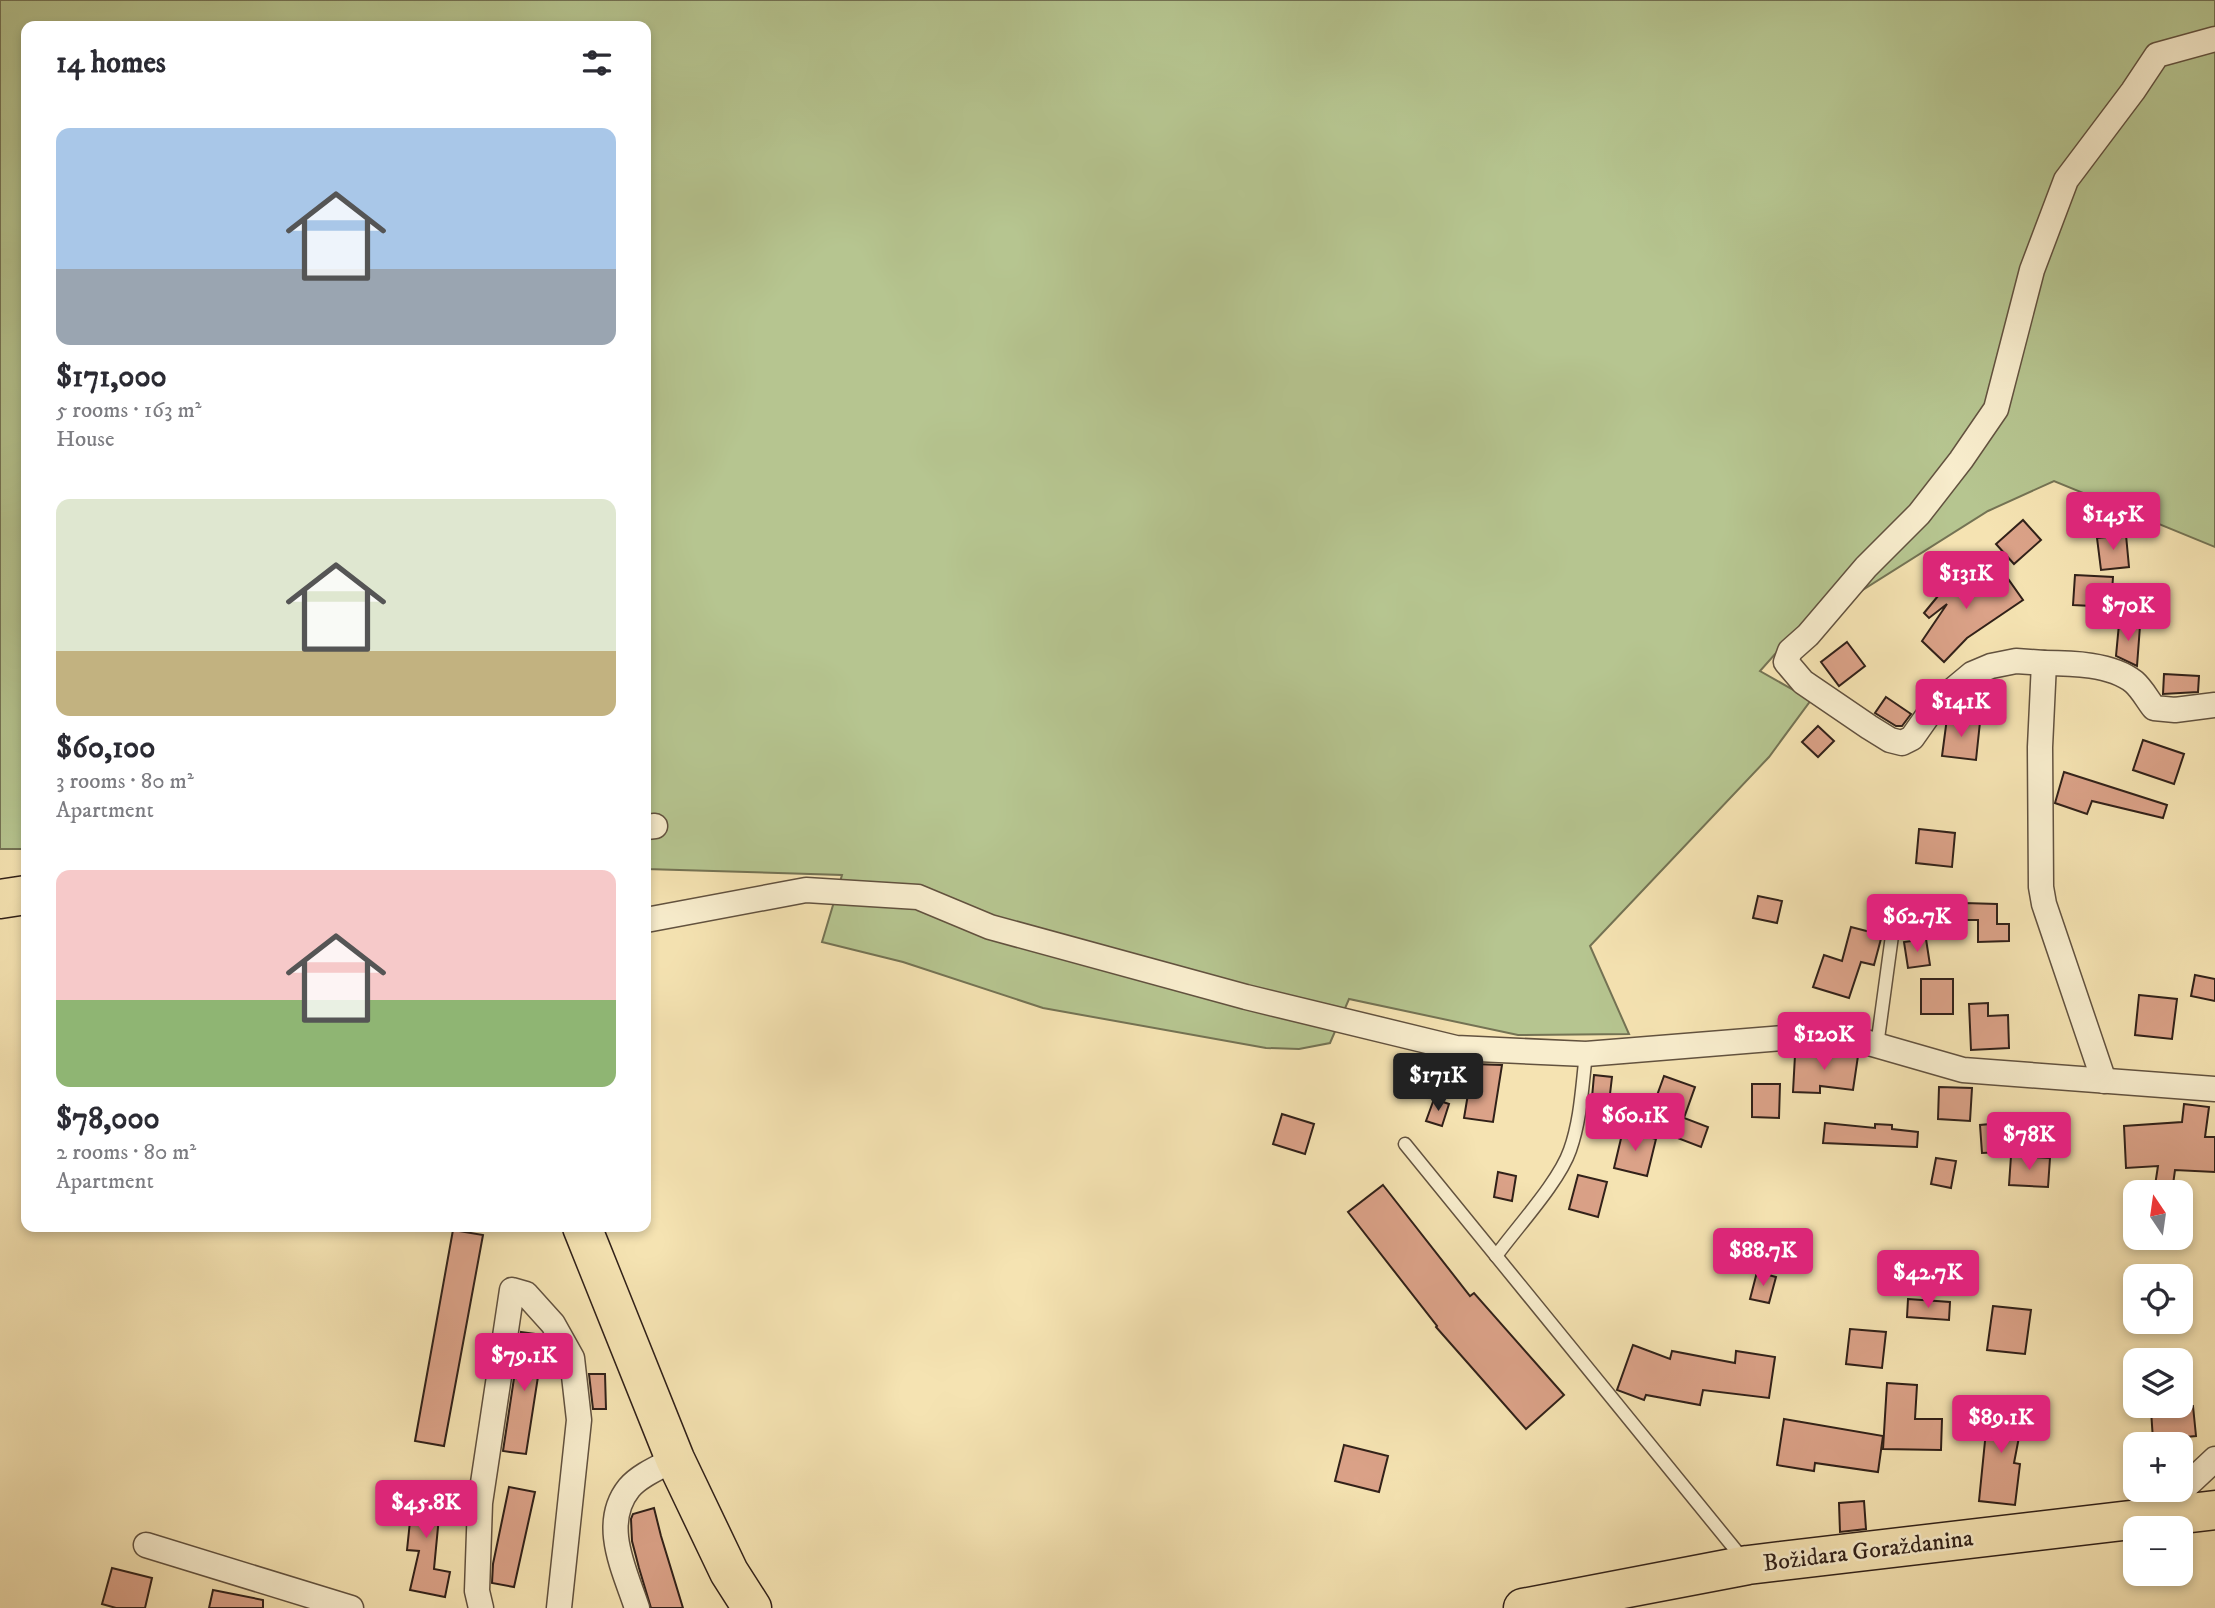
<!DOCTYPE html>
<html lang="en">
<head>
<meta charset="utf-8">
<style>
	body { margin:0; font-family:"IM FELL DW Pica",serif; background:#f7f7f7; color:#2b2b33; height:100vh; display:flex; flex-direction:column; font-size:26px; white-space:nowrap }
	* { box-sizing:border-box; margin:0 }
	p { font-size:23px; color:#7c7c81 }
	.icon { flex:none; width:38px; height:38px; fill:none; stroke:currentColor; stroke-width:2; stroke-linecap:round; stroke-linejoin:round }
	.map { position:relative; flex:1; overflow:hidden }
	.panel { position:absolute; left:21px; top:21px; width:630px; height:1211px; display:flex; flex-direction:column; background:#fff; border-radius:14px; box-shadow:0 4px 10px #0003 }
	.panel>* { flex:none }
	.needle { width:46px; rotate:347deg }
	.controls { position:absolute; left:2123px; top:1180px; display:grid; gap:14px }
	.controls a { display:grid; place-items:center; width:70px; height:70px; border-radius:14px; background:#fff; box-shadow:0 4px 10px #0003; font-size:35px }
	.price { position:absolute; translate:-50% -60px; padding:0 16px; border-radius:7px; background:#db2777; color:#fff; font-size:23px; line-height:46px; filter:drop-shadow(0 2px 4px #0008) }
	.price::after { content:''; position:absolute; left:50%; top:42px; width:21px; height:16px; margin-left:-10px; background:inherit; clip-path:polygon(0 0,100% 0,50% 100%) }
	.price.on { background:#222; color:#fff }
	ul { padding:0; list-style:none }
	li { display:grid; align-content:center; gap:14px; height:371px; padding:0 35px }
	li span { display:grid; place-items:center; height:217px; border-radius:14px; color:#555 }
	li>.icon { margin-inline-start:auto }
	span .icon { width:126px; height:126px; fill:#fffc; stroke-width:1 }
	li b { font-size:30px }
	h2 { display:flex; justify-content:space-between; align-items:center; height:84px; padding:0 35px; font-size:30px }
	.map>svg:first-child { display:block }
	.green { fill:#b6c590; stroke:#747354; stroke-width:2 }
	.building { fill:#dba288; stroke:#312119; stroke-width:2 }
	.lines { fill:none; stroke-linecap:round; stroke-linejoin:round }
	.service-casing { stroke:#62523f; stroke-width:15 }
	.minor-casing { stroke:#62523f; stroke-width:27 }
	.primary-casing { stroke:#312119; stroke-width:41 }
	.service { stroke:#f8edcd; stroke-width:12 }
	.minor { stroke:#f8edcd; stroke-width:24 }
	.primary { stroke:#f5e3b2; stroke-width:38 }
	.labels { text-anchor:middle; stroke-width:5; stroke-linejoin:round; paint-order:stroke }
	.street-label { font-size:24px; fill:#312119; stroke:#f8edcd }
</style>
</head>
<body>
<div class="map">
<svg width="2215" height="1608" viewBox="0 0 2215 1608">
	<rect width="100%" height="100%" fill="#f5e3b2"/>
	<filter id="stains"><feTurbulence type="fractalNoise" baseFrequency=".00286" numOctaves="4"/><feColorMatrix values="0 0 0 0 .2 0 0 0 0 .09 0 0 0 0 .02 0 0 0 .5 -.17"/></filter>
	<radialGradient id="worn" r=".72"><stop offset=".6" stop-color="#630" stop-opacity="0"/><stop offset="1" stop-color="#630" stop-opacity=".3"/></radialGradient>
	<!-- green -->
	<path class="green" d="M0 0H2215V547L2054 481 1988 511 1793 634 1760 671 1811 700 1769 757 1590 946 1629 1034 1518 1035 1349 999 1330 1043 1299 1049 1266 1048 1043 1008 903 962 822 942 842 875 646 869V26H26V849H0Z"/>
	<!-- building -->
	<g class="building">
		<path d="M2023 520 2041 540 2014 564 1996 544Z"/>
		<path d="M2126 535 2129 567 2101 570 2097 538Z"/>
		<path d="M1961 568 1987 589 2006 576 2023 600 1967 638 1944 662 1922 641 1947 604 1929 618 1924 613Z"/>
		<path d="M2075 575 2113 577 2111 607 2073 605Z"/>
		<path d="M2119 624 2140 626 2137 666 2116 656Z"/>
		<path d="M1847 642 1865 666 1839 686 1821 662Z"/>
		<path d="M2164 674 2199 676 2198 692 2163 694Z"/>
		<path d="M1886 697 1911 714 1902 726H1896L1875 713Z"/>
		<path d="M1947 718 1980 722 1976 760 1942 756Z"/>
		<path d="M1818 726 1834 741 1818 757 1802 742Z"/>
		<path d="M2143 740 2184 754 2174 784 2133 770Z"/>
		<path d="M2064 772 2167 805 2163 818 2092 801 2087 814 2055 803Z"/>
		<path d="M1919 829 1955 833 1952 867 1916 863Z"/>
		<path d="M1758 896 1782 901 1777 923 1753 918Z"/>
		<path d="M1964 903 1997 904V924H2009V941L1978 942V920H1964Z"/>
		<path d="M1851 927 1882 935 1874 965 1861 962 1849 998 1813 987 1824 955 1842 961Z"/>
		<path d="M1926 939 1930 965 1908 968 1904 942Z"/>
		<path d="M2195 975 2215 979V1001L2191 996Z"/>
		<rect x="1921" y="979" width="32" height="35"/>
		<path d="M2139 995 2177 999 2172 1039 2135 1035Z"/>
		<path d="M1988 1003V1016L2008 1015 2009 1048 1971 1050 1969 1004Z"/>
		<path d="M1828 1053 1858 1056 1853 1090 1820 1086V1093L1793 1092 1795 1055 1828 1056Z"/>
		<path d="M1473 1064 1502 1065 1493 1122 1464 1118Z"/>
		<path d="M1594 1075 1612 1077 1608 1111 1591 1109Z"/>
		<path d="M1664 1076 1695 1087 1684 1118 1708 1127 1701 1147 1646 1126Z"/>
		<path d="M1752 1084H1780L1779 1118 1752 1117Z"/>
		<path d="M1939 1087 1972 1088 1970 1121 1938 1119Z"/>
		<path d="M1434 1099 1449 1104 1442 1126 1426 1121Z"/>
		<path d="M2184 1104 2209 1107 2205 1137H2215V1172L2175 1170 2172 1192H2154L2158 1166 2126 1168 2124 1126 2182 1122Z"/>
		<path d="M1282 1114 1314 1124 1305 1154 1273 1144Z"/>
		<path d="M1825 1123 1875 1128V1124L1892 1125V1129L1918 1132 1917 1147 1823 1143Z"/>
		<path d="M2001 1123 2003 1152 1982 1153 1980 1125Z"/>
		<path d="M1623 1130 1656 1139 1647 1176 1614 1168Z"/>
		<path d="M2011 1156 2050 1158 2048 1187 2009 1185Z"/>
		<path d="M1936 1158 1956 1161 1951 1188 1931 1184Z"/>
		<path d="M1498 1172 1516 1176 1512 1201 1494 1197Z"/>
		<path d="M1578 1175 1607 1182 1598 1217 1569 1209Z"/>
		<path d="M1383 1185 1470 1296 1474 1293 1564 1395 1526 1429 1436 1327 1437 1326 1348 1212Z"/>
		<path d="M453 1230 483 1235 444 1446 415 1441Z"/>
		<path d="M1757 1272 1776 1277 1769 1303 1750 1299Z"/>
		<path d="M1908 1299 1950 1302 1949 1320 1907 1317Z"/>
		<path d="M1993 1306 2031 1310 2025 1354 1987 1350Z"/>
		<path d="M1850 1329 1886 1332 1882 1368 1846 1364Z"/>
		<path d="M521 1332 542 1335 544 1338 526 1454 503 1451Z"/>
		<path d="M1633 1345 1670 1359 1672 1351 1735 1363 1736 1351 1775 1357 1769 1398 1703 1390 1700 1405 1646 1395 1644 1400 1617 1390Z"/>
		<path d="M589 1374H605L606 1409H593Z"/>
		<path d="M1887 1383 1917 1385 1915 1419H1942L1941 1450 1883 1449Z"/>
		<path d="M1988 1404 2024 1411 2014 1463 2020 1464 2015 1505 1979 1501 1986 1431H1983Z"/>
		<path d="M2193 1406 2196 1436 2153 1440 2151 1410Z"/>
		<path d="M1784 1419 1883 1436 1878 1472 1815 1463 1814 1471 1777 1465Z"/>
		<path d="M1344 1445 1388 1456 1379 1492 1335 1481Z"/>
		<path d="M414 1483 442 1485 434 1569 450 1572 445 1597 410 1590 419 1551 407 1550Z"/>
		<path d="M509 1487 535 1492 514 1587 492 1583 493 1564Z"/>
		<path d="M1864 1501 1866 1529 1840 1532 1839 1503Z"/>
		<path d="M654 1508 661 1536 683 1608H651L639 1568 632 1541 631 1519 633 1514Z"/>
		<path d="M112 1568 152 1578 145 1608H116L102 1604Z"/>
		<path d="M213 1590 263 1600V1608H209Z"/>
	</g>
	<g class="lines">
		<!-- service casing -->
		<g class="service-casing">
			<g id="service">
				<path d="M1877 1046 1894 921"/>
				<path d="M1405 1144 1743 1559"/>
				<path d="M1496 1256C1517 1227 1559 1182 1570 1150 1581 1119 1582 1086 1586 1054"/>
			</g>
		</g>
		<!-- minor casing -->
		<g class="minor-casing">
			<g id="minor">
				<path d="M2044 663 2016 661 1991 666 1972 674 1936 704 1912 738 1902 743 1890 740 1869 727 1803 682 1786 662 1790 651 1808 635 1866 567 1919 514 1961 460 1996 409 2032 270 2066 180 2133 91 2157 55 2215 39"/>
				<path d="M646 827 655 826"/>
				<path d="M646 920 806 890 918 897 990 927 1246 997 1456 1048 1586 1054 1807 1036 1862 1041 1963 1070 2215 1089"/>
				<path d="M2104 1081 2044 904 2041 887 2040 747 2044 663C2071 663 2112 664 2134 682 2142 689 2147 699 2154 708L2175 710 2215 705"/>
				<path d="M2179 1514 2182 1490 2215 1459"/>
				<path d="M146 1545 351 1608"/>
				<path d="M481 1608 477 1591 480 1503 512 1290 526 1294 553 1324 572 1358 579 1420 559 1608"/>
				<path d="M637 1608C625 1571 600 1524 629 1488 640 1475 660 1467 675 1459"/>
			</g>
		</g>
		<!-- primary casing -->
		<g class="primary-casing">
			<g id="primary">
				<path d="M0 899 26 895"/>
				<path d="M582 1227 675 1459 729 1572 752 1608"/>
				<path d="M1523 1608 1748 1565 2215 1510"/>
			</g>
		</g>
		<!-- service -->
		<use href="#service" class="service"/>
		<!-- minor -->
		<use href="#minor" class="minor"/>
		<!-- primary -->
		<use href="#primary" class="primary"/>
	</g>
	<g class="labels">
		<!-- street labels -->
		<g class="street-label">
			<text transform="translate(1868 1550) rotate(-7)" y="8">Božidara Goraždanina</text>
		</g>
	</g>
	<rect width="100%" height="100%" filter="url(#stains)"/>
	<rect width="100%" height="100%" fill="url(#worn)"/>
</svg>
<div class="controls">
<a><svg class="needle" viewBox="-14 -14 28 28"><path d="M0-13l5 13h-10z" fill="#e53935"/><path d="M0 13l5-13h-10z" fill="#7c7c81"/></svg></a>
<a><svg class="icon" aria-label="locate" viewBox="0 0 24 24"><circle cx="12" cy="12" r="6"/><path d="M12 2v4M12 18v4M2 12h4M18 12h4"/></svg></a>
<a><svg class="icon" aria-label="layers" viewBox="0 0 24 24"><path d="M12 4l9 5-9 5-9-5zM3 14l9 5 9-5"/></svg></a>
<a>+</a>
<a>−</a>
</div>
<b class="price" style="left:2113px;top:552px">$145K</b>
<b class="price" style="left:1966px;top:611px">$131K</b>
<b class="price" style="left:2128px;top:643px">$70K</b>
<b class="price" style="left:1961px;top:739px">$141K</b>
<b class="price" style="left:1917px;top:954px">$62.7K</b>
<b class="price" style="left:1824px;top:1072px">$120K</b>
<b class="price on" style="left:1438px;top:1113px">$171K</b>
<b class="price" style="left:1635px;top:1153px">$60.1K</b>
<b class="price" style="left:2029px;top:1172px">$78K</b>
<b class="price" style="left:1763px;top:1288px">$88.7K</b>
<b class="price" style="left:1928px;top:1310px">$42.7K</b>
<b class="price" style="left:524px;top:1393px">$79.1K</b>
<b class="price" style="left:2001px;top:1455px">$89.1K</b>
<b class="price" style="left:426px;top:1540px">$45.8K</b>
<section class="panel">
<h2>14 homes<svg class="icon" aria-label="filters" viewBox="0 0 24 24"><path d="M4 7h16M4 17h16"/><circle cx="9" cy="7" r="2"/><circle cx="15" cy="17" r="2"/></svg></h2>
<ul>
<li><span style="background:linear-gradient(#a9c7e8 65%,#9aa5b1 0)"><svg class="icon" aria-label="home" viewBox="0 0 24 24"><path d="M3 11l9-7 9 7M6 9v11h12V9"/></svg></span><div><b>$171,000</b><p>5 rooms · 163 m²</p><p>House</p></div></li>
<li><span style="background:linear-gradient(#dfe7d0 70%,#c2b280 0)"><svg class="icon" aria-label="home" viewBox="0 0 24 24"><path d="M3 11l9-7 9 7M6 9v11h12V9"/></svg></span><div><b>$60,100</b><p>3 rooms · 80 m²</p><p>Apartment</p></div></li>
<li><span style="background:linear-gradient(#f6c9c9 60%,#8fb573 0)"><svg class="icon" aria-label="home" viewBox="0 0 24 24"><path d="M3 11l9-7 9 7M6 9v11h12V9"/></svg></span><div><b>$78,000</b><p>2 rooms · 80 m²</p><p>Apartment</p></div></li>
</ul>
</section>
</div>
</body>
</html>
